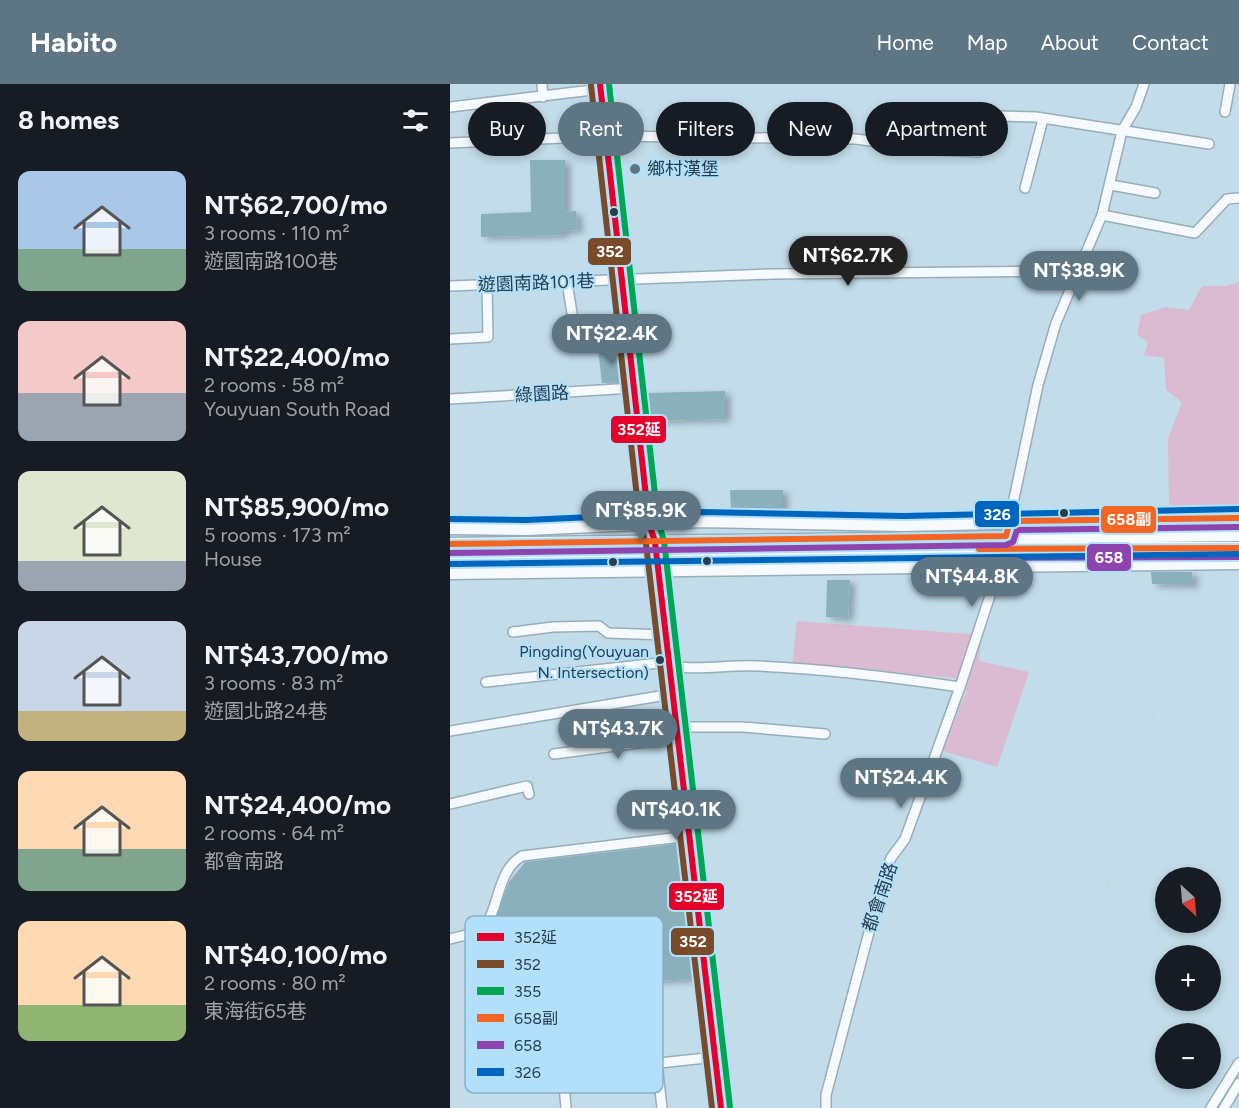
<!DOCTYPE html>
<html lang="en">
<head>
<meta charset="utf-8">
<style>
	body { margin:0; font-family:Figtree,"Noto Sans TC",sans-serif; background:#20242c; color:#f1f3f6; height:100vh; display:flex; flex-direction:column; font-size:22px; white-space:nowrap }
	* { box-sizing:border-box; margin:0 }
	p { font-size:20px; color:#9ea1a6 }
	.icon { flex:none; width:33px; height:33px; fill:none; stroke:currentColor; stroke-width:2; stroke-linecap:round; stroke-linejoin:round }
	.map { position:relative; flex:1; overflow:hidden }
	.panel { display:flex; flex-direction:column; background:#171b24; width:450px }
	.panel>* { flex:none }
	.hud { position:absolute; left:18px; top:18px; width:570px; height:54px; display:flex; gap:12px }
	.needle { width:39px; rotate:154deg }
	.fabs { position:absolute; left:705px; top:783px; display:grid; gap:12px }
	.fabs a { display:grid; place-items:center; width:66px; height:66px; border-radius:50%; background:#171b24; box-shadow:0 3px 9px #0003; font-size:30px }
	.price { position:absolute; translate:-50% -51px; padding:0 14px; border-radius:21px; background:#5e7684; color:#fff; font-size:20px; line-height:39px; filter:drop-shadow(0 2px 3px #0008) }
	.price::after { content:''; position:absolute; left:50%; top:36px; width:18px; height:14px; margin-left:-9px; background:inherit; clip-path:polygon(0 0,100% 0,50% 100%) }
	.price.on { background:#222; color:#fff }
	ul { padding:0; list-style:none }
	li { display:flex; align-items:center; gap:18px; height:150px; padding:0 18px }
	li span { display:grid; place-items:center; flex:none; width:168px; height:120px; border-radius:12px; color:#555 }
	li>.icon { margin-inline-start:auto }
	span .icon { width:72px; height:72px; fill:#fffc; stroke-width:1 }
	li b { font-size:26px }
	h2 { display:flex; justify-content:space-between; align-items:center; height:72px; padding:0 18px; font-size:26px }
	.chip { padding:0 21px; border-radius:27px; background:#171b24; box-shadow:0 3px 9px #0003; font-size:21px; line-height:54px }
	.chip.on { background:#5e7684; color:#fff }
	header { display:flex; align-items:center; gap:36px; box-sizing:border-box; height:84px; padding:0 30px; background:#5e7684; color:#fff }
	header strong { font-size:28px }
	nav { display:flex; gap:33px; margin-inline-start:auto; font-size:21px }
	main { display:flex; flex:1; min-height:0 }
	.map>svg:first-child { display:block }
	.green { fill:#dabbd1 }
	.building { fill:#8ab0bb; filter:url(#shadow) }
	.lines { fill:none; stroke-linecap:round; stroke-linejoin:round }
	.minor-casing { stroke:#98adba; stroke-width:12 }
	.major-casing { stroke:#98adba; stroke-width:15 }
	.path { stroke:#c8d0d5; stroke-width:1.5; stroke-dasharray:1.5 4.5; stroke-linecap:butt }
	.minor { stroke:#f6fafc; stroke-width:9 }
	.major { stroke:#f6fafc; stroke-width:12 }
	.bus-1-casing { stroke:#b2e0fb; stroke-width:10 }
	.bus-2-casing { stroke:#b2e0fb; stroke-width:10 }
	.bus-3-casing { stroke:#b2e0fb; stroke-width:10 }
	.bus-4-casing { stroke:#b2e0fb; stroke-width:10 }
	.bus-5-casing { stroke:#b2e0fb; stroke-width:10 }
	.bus-6-casing { stroke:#b2e0fb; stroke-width:10 }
	.bus-1 { stroke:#e4002b; stroke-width:6 }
	.bus-2 { stroke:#7a4b2a; stroke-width:6 }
	.bus-3 { stroke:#00a651; stroke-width:6 }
	.bus-4 { stroke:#f26522; stroke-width:6 }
	.bus-5 { stroke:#8e44ad; stroke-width:6 }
	.bus-6 { stroke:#0065bd; stroke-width:6 }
	.poi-dot { fill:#5e7684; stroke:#b2e0fb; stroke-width:2 }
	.bus-dot { fill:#273f4d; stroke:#b2e0fb; stroke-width:2 }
	.labels { text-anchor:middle; stroke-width:4.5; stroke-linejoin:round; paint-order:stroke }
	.bus-label { font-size:16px; fill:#273f4d; stroke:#b2e0fb; text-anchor:end }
	.poi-label { font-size:18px; fill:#273f4d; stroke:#b2e0fb; text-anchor:start }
	.street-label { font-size:18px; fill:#273f4d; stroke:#b2e0fb }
	.key { fill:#b2e0fb; stroke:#88b0c7; stroke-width:1.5 }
	.key-label { font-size:16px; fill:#273f4d }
	.line-badge { stroke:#b2e0fb; stroke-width:2 }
	.badge-label { font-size:16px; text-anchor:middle; font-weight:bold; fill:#fff }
</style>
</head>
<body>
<header>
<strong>Habito</strong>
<nav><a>Home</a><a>Map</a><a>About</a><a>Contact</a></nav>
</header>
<main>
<section class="panel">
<h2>8 homes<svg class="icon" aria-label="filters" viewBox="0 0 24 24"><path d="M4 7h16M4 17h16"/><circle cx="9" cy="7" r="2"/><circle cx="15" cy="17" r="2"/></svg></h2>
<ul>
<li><span style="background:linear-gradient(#a9c7e8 65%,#7fa58c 0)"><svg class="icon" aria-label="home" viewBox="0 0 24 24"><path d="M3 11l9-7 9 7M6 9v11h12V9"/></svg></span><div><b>NT$62,700/mo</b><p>3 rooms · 110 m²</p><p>遊園南路100巷</p></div></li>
<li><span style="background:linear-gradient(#f6c9c9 60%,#9aa5b1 0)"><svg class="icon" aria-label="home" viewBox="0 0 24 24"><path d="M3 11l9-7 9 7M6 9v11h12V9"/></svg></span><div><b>NT$22,400/mo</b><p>2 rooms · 58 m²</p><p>Youyuan South Road</p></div></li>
<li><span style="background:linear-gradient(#dfe7d0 75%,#9aa5b1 0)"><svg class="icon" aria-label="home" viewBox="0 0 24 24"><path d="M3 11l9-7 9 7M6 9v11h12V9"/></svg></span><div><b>NT$85,900/mo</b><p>5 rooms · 173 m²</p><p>House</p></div></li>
<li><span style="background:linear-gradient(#c9d6e8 75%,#c2b280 0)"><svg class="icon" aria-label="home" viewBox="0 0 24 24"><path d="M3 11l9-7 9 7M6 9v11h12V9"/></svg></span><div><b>NT$43,700/mo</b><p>3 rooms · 83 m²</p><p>遊園北路24巷</p></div></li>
<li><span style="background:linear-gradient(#ffd9b3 65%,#7fa58c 0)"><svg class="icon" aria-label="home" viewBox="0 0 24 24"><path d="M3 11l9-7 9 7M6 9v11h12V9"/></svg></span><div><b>NT$24,400/mo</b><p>2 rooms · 64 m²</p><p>都會南路</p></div></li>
<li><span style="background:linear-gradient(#ffd9b3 70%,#8fb573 0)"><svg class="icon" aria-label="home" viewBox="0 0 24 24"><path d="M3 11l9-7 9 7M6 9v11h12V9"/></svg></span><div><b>NT$40,100/mo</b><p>2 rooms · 80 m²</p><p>東海街65巷</p></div></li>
</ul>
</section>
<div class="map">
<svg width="789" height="1024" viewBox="0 0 789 1024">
	<defs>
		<filter id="shadow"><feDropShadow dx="5.5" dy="3" stdDeviation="3" flood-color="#0004"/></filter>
	</defs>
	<rect width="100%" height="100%" fill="#c3dcea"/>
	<!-- green -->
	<g class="green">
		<path d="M789 198V427L719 429 718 354 732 318 716 306 714 274 694 271 698 258 687 251 691 231 715 223 739 226 752 202H776Z"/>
		<path d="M347 537 532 551 529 577 579 588 547 683 492 667 517 606 504 594 342 580Z"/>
	</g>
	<!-- building -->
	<g class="building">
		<path d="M80 76H115V128L126 127 128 146 113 147V151L31 153V130L81 128Z"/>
		<path d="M171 262 175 298 152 299 148 265Z"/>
		<path d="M275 307V335L196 337V309Z"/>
		<path d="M280 406H333V426H281Z"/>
		<path d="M239 408 240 424 219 426 209 416V410Z"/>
		<path d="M701 488H742L743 501 702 500Z"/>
		<path d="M377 496H400L398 534 376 533Z"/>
		<path d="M233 759 249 894 109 904 110 863 81 866 25 879 24 856 41 846 59 798 75 778Z"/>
	</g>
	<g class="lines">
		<!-- minor casing -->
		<g class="minor-casing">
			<g id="minor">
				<path d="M92 0 93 13"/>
				<path d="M150 0 199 439 205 458 271 1024"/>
				<path d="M0 23 151 5"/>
				<path d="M775 28 780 0"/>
				<path d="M0 59 156 52 406 55 486 66 529 68 541 62V41L547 32 586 33 759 60"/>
				<path d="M661 101 705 109"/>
				<path d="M575 104 593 35"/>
				<path d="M652 131 745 149 777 115 789 114"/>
				<path d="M117 198 125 248 177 242"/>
				<path d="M0 202 322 190 604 187 625 193"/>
				<path d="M0 255 38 253 37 202"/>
				<path d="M0 315 184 304"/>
				<path d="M63 548 103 543 149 542 158 549 215 551"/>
				<path d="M36 598 209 579C241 589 276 580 309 582 377 585 443 593 510 603"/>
				<path d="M226 643H293L375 650"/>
				<path d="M0 647 222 610"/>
				<path d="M104 670 227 654"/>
				<path d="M0 720 77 702 79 710"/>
				<path d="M0 855 28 848 35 843C50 821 47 787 72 772L239 752"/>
				<path d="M207 979 212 1024"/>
				<path d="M113 989 116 1024"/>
				<path d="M72 994 265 973"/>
				<path d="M376 1024V1011L432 799 441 774 455 755 510 603 550 481 588 301 606 239 652 131 672 47 686 23 694 0"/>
				<path d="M761 1024 789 979"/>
				<path d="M774 1024 789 999"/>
			</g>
		</g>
		<!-- major casing -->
		<g class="major-casing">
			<g id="major">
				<path d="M0 444 76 445 252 437 453 441 789 434"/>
				<path d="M0 460 789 451"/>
				<path d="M0 472 399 470 553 464H789"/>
				<path d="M0 489 789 479"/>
			</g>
		</g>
		<!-- path -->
		<g class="path">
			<path d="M455 771 529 785 657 803 701 838 718 865"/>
			<path d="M657 803 679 751 700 661 712 567 706 531 690 490"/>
		</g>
		<!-- minor -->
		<use href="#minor" class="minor"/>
		<!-- major -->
		<use href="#major" class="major"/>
		<!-- bus-1 casing -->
		<g class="bus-1-casing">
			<path id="bus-1" d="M150 0 199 439 205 458 271 1024"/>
		</g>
		<!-- bus-2 casing -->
		<g class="bus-2-casing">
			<path id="bus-2" d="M141 1 190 440 196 460 262 1024"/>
		</g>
		<!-- bus-3 casing -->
		<g class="bus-3-casing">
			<path id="bus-3" d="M159 0 208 437 214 457 280 1023"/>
		</g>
		<!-- bus-4 casing -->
		<g class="bus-4-casing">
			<g id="bus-4">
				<path d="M0 460 556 452 560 437 789 434"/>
				<path d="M529 465 789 464"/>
			</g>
		</g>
		<!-- bus-5 casing -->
		<g class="bus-5-casing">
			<g id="bus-5">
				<path d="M0 469 556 461 563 458 567 446 789 443"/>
				<path d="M529 474 789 473"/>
			</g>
		</g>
		<!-- bus-6 casing -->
		<g class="bus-6-casing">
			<g id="bus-6">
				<path d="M0 435 76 436 252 428 453 432 789 425"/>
				<path d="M0 480 789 470"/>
			</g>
		</g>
		<!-- bus-1 -->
		<use href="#bus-1" class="bus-1"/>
		<!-- bus-2 -->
		<use href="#bus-2" class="bus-2"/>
		<!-- bus-3 -->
		<use href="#bus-3" class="bus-3"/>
		<!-- bus-4 -->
		<use href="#bus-4" class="bus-4"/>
		<!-- bus-5 -->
		<use href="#bus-5" class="bus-5"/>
		<!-- bus-6 -->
		<use href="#bus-6" class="bus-6"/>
	</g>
	<!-- markers -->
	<circle class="poi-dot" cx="185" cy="85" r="6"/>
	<g class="bus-dot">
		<circle cx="164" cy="128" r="5"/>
		<circle cx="614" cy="429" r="5"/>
		<circle cx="257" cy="477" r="5"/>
		<circle cx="163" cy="478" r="5"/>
		<circle cx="210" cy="576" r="5"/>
	</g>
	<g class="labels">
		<!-- bus labels -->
		<g class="bus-label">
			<text x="199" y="573">Pingding(Youyuan<tspan x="199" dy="21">N. Intersection)</tspan></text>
		</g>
		<!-- poi labels -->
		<g class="poi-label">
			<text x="197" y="91">鄉村漢堡</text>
		</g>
		<!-- street labels -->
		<g class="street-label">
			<text transform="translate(86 199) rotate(-2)" y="6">遊園南路101巷</text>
			<text transform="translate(92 310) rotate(-3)" y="6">綠園路</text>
			<text transform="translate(430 813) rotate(-71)" y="6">都會南路</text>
		</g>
	</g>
	<!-- legend -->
	<rect x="15" y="832" width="198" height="177" rx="9" class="key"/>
	<rect x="27" y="849" width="27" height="8" fill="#e4002b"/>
	<rect x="27" y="876" width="27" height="8" fill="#7a4b2a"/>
	<rect x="27" y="903" width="27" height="8" fill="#00a651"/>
	<rect x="27" y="930" width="27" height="8" fill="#f26522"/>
	<rect x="27" y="957" width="27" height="8" fill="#8e44ad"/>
	<rect x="27" y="984" width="27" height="8" fill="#0065bd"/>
	<g class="key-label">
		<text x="64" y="859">352延</text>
		<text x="64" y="886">352</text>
		<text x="64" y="913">355</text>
		<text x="64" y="940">658副</text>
		<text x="64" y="967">658</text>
		<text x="64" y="994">326</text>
	</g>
	<g class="line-badge">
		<rect x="137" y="153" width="45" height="29" rx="6" fill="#7a4b2a"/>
		<rect x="160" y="331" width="57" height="29" rx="6" fill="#e4002b"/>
		<rect x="524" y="416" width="46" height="28" rx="6" fill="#0065bd"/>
		<rect x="650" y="421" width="57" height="29" rx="6" fill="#f26522"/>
		<rect x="636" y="459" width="46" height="29" rx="6" fill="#8e44ad"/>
		<rect x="218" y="798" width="57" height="29" rx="6" fill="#e4002b"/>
		<rect x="220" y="843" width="45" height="29" rx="6" fill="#7a4b2a"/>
	</g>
	<g class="badge-label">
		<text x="160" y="173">352</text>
		<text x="189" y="351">352延</text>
		<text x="547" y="436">326</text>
		<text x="679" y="441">658副</text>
		<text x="659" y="479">658</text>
		<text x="246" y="818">352延</text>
		<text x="243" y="863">352</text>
	</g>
</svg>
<div class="fabs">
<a><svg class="needle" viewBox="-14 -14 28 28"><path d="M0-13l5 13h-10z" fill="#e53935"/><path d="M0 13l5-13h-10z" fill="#9ea1a6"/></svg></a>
<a>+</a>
<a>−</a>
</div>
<b class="price on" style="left:398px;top:203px">NT$62.7K</b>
<b class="price" style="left:629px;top:218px">NT$38.9K</b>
<b class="price" style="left:162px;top:281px">NT$22.4K</b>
<b class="price" style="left:191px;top:458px">NT$85.9K</b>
<b class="price" style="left:522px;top:524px">NT$44.8K</b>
<b class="price" style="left:168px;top:676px">NT$43.7K</b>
<b class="price" style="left:451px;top:725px">NT$24.4K</b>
<b class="price" style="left:226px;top:757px">NT$40.1K</b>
<div class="hud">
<a class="chip">Buy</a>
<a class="chip on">Rent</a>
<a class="chip">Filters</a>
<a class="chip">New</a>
<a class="chip">Apartment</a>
</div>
</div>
</main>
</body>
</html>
